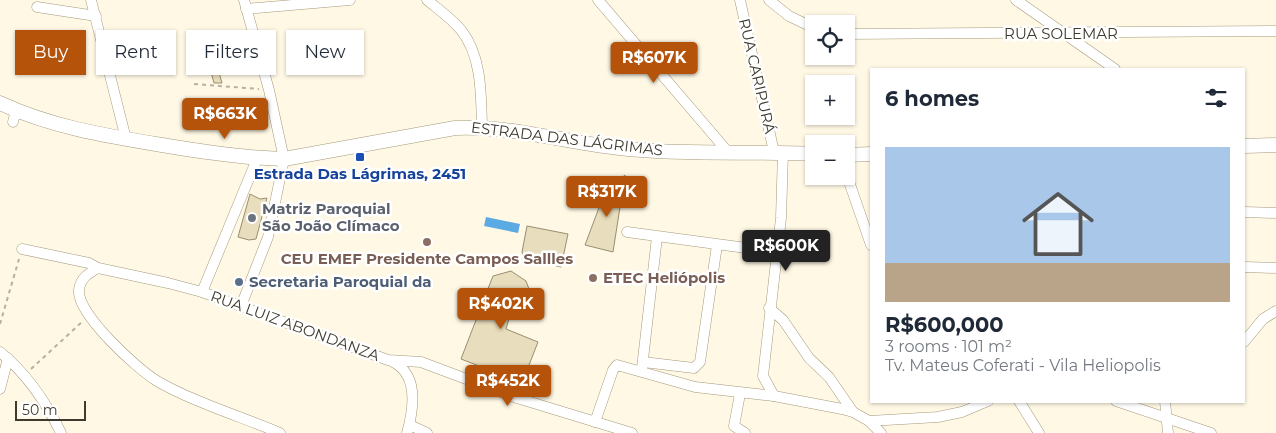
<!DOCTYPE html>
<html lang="en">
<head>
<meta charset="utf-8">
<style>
	body { margin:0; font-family:Montserrat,sans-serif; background:#f2f2f3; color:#1f2937; height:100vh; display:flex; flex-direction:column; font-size:19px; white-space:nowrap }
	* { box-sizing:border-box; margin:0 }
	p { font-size:16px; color:#747a83 }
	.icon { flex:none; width:28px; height:28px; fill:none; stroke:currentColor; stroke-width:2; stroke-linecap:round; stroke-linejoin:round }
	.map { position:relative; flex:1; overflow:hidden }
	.details { position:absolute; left:870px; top:68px; width:375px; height:335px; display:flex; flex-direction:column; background:#fff; border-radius:0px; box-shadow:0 1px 4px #0004 }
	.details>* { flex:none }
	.top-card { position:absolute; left:15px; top:30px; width:475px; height:45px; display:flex; gap:10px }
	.tools { position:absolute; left:805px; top:15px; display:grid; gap:10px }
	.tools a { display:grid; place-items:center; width:50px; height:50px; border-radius:0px; background:#fff; box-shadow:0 1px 4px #0004; font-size:25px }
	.scale { position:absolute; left:15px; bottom:12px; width:71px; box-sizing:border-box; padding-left:5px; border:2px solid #3e3a2d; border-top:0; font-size:14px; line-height:18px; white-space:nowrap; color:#3e3a2d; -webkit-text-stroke:4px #fff; paint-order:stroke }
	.price { position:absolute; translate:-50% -42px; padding:0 11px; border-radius:5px; background:#b45309; color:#fff; font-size:16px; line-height:32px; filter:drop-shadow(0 1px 2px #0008) }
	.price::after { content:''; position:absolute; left:50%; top:30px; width:15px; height:11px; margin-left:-8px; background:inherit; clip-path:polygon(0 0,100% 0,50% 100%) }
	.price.selected { background:#222; color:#fff }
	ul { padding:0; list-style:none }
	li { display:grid; align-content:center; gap:10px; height:265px; padding:0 15px }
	li span { display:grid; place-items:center; height:155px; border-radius:0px; color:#555 }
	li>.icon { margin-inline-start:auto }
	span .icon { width:90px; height:90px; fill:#fffc; stroke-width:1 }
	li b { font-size:21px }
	h2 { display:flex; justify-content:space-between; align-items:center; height:60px; padding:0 15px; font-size:21px }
	.pill { padding:0 18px; border-radius:0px; background:#fff; box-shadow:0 1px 4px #0004; font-size:18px; line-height:45px }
	.pill.selected { background:#b45309; color:#fff }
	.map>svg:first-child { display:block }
	.water { fill:#5baae4 }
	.building { fill:#e8ddbc; stroke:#988e70 }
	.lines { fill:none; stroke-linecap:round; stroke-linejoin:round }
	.minor-casing { stroke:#a4997b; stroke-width:11 }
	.major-casing { stroke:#a4997b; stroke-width:15 }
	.path { stroke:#b6b09f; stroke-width:2; stroke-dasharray:4 4; stroke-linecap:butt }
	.minor { stroke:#fff; stroke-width:10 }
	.major { stroke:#fff; stroke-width:14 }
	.transit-dot { fill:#1a4fb4; stroke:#fff; stroke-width:2 }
	.worship-dot { fill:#6b7280; stroke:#fff; stroke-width:2 }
	.education-dot { fill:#8d6e63; stroke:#fff; stroke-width:2 }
	.service-dot { fill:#5c6f8a; stroke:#fff; stroke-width:2 }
	.labels { text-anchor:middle; stroke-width:5; stroke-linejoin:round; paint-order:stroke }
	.street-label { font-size:15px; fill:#3e3a2d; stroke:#fff }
	.transit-label { font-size:15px; font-weight:bold; fill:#164399; stroke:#fff }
	.worship-label { font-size:15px; font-weight:bold; fill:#5b616d; stroke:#fff; text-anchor:start }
	.education-label { font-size:15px; font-weight:bold; fill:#785e54; stroke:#fff }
	.service-label { font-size:15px; font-weight:bold; fill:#4e5e75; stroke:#fff; text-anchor:start }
</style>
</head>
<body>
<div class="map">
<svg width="1276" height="433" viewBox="0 0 1276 433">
	<rect width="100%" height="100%" fill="#fff8e5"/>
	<!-- water -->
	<path class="water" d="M486 217 520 224 518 233 484 226Z"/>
	<!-- building -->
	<g class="building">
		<path d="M218 69 222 83H214L211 72Z"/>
		<path d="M625 175 613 252 585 245 609 181H618Z"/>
		<path d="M250 194 260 199 267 198 256 239 249 240 238 237Z"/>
		<path d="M527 226 568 234 561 267 524 258 522 252Z"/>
		<path d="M511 271 526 281 529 289 526 303 519 310 510 315 506 329 538 342 522 383 508 375 505 376 461 359 491 281 493 276Z"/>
	</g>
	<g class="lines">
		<!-- minor casing -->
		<g class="minor-casing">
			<g id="minor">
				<path d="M91 0 126 139"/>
				<path d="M427 0C438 9 452 19 461 30 482 56 481 95 482 127"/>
				<path d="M598 0 728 152"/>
				<path d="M740 0 774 152"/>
				<path d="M769 0 789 16 814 28"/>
				<path d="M1016 0 1115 69"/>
				<path d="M37 7 96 16"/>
				<path d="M246 9 350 0"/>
				<path d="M846 34 1276 31"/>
				<path d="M13 122 16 110"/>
				<path d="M846 173 871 245"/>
				<path d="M1244 212 1276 213"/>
				<path d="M627 232 776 252"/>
				<path d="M22 249 89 263 98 268 168 283 202 292 388 360 421 362 517 398 632 433"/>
				<path d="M1244 267 1276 268"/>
				<path d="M98 268C89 273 80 278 79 290 76 313 137 369 157 381 191 401 242 417 280 433"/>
				<path d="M202 292 257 159"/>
				<path d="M241 306 268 237 284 159 269 90 244 0"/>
				<path d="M769 308 783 320 809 358 829 377 853 412"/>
				<path d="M1244 342 1263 319 1276 311"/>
				<path d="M0 352C26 373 47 404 61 433"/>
				<path d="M391 361C419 373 414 408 407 433"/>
				<path d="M643 362 694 368 700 362 717 245"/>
				<path d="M642 368 657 237"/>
				<path d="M0 389 8 358"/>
				<path d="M740 394 734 426 745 433"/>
				<path d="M774 396 763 376 781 218 783 152"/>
				<path d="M1019 401 1039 433"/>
				<path d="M1116 401 1211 433"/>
				<path d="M1165 401 1168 433"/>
				<path d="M869 421 881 433"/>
				<path d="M595 422 613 370 617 365 695 387 774 396 842 409 853 412 869 421 938 417 962 412 988 401"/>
				<path d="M410 425 427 433"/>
			</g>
		</g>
		<!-- major casing -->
		<g class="major-casing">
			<g id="major">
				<path d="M0 103C51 127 107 136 162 145 203 152 243 158 284 159L455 128C513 125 570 144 628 149 689 155 752 151 814 154"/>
				<path d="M1244 146 1276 145"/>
				<path d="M846 155 871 154"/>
			</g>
		</g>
		<!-- path -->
		<g class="path">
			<path d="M194 84 259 89"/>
			<path d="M0 324 19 259"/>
			<path d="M31 369 83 321"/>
		</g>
		<!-- minor -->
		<use href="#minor" class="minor"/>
		<!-- major -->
		<use href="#major" class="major"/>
	</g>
	<!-- markers -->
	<rect class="transit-dot" x="355" y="152" width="10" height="10" rx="2.5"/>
	<circle class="worship-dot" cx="252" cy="218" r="5"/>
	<g class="education-dot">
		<circle cx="427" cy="242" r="5"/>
		<circle cx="593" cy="278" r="5"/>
	</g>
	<circle class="service-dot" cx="239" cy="282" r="5"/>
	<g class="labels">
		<!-- street labels -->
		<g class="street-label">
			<text x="1061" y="39">RUA SOLEMAR</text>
			<text transform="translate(757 76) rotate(77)" y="5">RUA CARIPURÁ</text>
			<text transform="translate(567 139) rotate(7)" y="5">ESTRADA DAS LÁGRIMAS</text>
			<text transform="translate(295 326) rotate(20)" y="5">RUA LUIZ ABONDANZA</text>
		</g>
		<!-- transit labels -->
		<g class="transit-label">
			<text x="360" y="179">Estrada Das Lágrimas, 2451</text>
		</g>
		<!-- worship labels -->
		<g class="worship-label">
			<text x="262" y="214">Matriz Paroquial<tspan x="262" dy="17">São João Clímaco</tspan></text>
		</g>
		<!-- education labels -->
		<g class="education-label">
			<text x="427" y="264">CEU EMEF Presidente Campos Sallles</text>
			<text x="603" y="283" text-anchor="start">ETEC Heliópolis</text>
		</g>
		<!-- service labels -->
		<g class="service-label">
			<text x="249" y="287">Secretaria Paroquial da</text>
		</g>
	</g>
</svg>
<div class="tools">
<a><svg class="icon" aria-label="locate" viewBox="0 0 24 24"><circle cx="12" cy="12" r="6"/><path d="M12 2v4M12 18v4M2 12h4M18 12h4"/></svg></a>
<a>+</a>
<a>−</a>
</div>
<div class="scale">50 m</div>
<b class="price" style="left:654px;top:84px">R$607K</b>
<b class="price" style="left:225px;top:140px">R$663K</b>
<b class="price" style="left:607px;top:218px">R$317K</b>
<b class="price selected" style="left:786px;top:272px">R$600K</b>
<b class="price" style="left:501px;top:330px">R$402K</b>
<b class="price" style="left:508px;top:407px">R$452K</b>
<div class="top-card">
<a class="pill selected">Buy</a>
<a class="pill">Rent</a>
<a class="pill">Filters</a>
<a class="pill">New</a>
</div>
<section class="details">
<h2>6 homes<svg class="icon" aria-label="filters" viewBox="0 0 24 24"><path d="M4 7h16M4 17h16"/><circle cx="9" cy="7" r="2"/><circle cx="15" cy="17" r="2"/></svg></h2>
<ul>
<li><span style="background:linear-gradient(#a9c7e8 75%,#b9a48a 0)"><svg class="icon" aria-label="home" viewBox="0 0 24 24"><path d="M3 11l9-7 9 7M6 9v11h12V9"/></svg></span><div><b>R$600,000</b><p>3 rooms · 101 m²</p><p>Tv. Mateus Coferati - Vila Heliopolis</p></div></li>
</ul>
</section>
</div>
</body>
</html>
